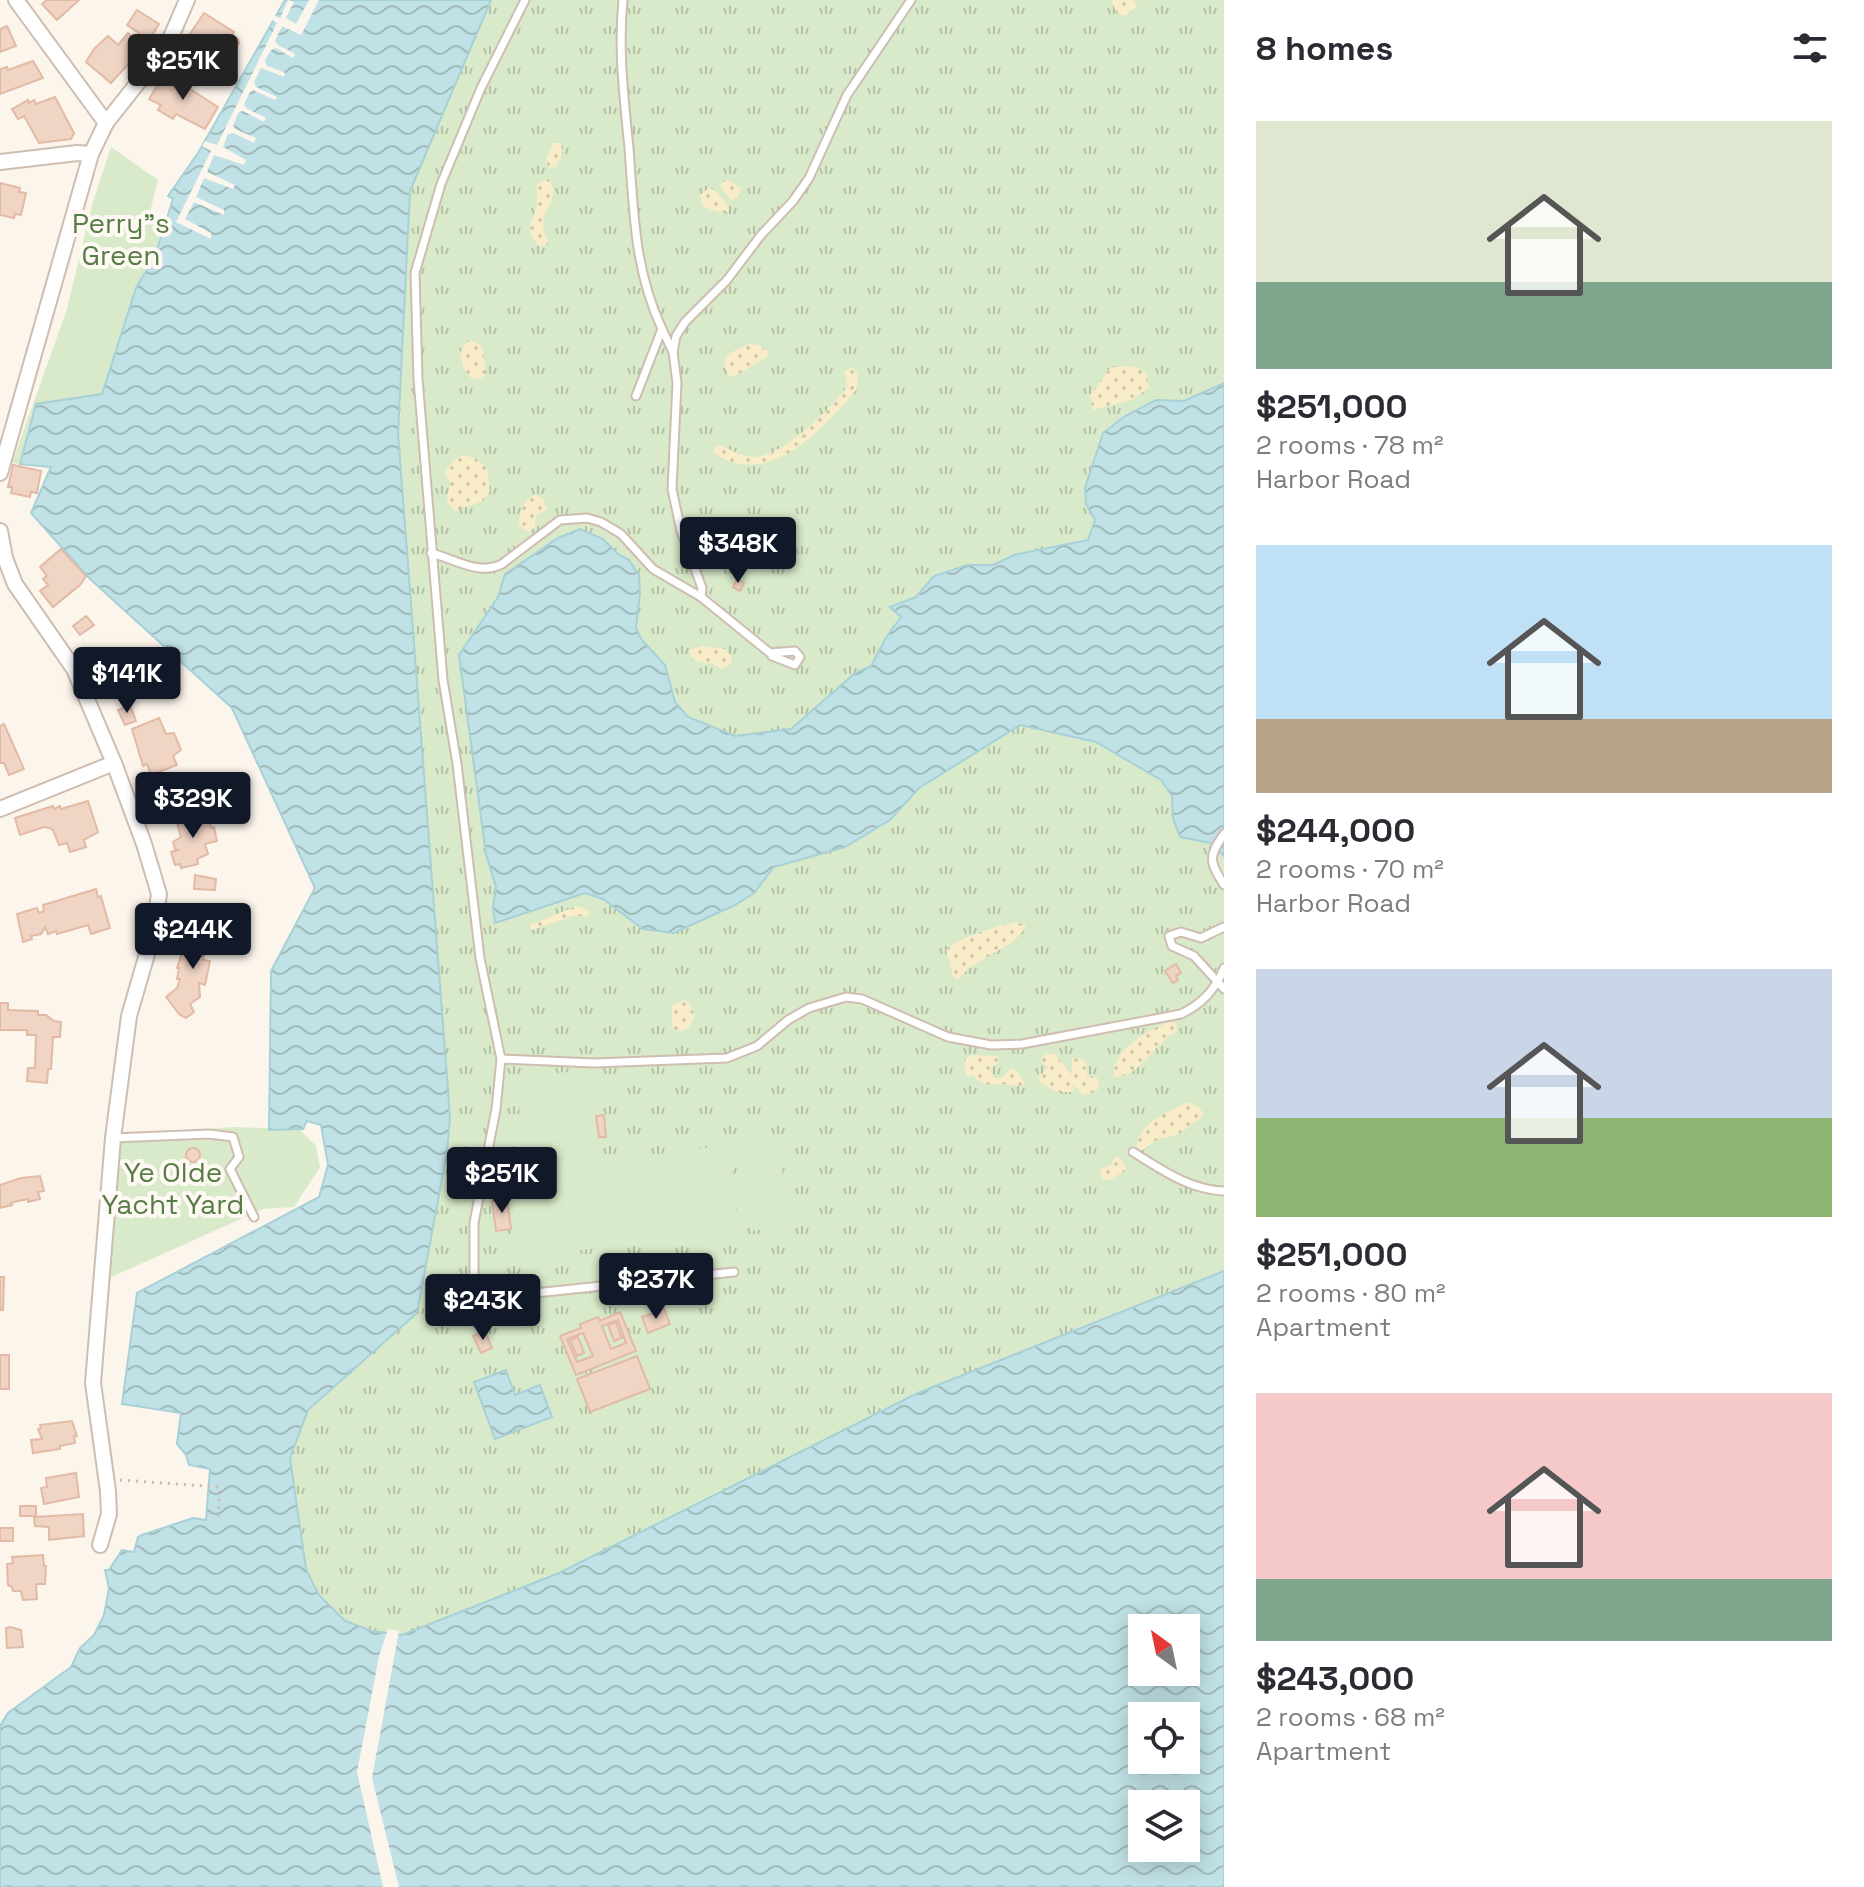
<!DOCTYPE html>
<html lang="en">
<head>
<meta charset="utf-8">
<style>
	body { margin:0; font-family:"Space Grotesk",sans-serif; background:#f2f2f3; color:#2b2b33; height:100vh; display:flex; flex-direction:column; font-size:30px; white-space:nowrap }
	* { box-sizing:border-box; margin:0 }
	p { font-size:26px; color:#7c7c81 }
	.icon { flex:none; width:44px; height:44px; fill:none; stroke:currentColor; stroke-width:2; stroke-linecap:round; stroke-linejoin:round }
	.map { position:relative; flex:1; overflow:hidden }
	.side { display:flex; flex-direction:column; background:#fff; width:640px }
	.side>* { flex:none }
	.needle { width:52px; rotate:327deg }
	.tools { position:absolute; left:1128px; top:1614px; display:grid; gap:16px }
	.tools a { display:grid; place-items:center; width:72px; height:72px; border-radius:0px; background:#fff; box-shadow:0 4px 20px #0003; font-size:40px }
	.price { position:absolute; translate:-50% -68px; padding:0 18px; border-radius:8px; background:#111827; color:#fff; font-size:26px; line-height:52px; filter:drop-shadow(0 2px 4px #0008) }
	.price::after { content:''; position:absolute; left:50%; top:48px; width:24px; height:18px; margin-left:-12px; background:inherit; clip-path:polygon(0 0,100% 0,50% 100%) }
	.price.on { background:#222; color:#fff }
	ul { padding:0; list-style:none }
	li { display:grid; align-content:center; gap:16px; height:424px; padding:0 32px }
	li span { display:grid; place-items:center; height:248px; border-radius:0px; color:#555 }
	li>.icon { margin-inline-start:auto }
	span .icon { width:144px; height:144px; fill:#fffc; stroke-width:1 }
	li b { font-size:34px }
	h2 { display:flex; justify-content:space-between; align-items:center; height:96px; padding:0 32px; font-size:34px }
	main { display:flex; flex:1; min-height:0 }
	.map>svg:first-child { display:block }
	.grass { fill:url(#grass-tufts) }
	.sand { fill:url(#sand-dots) }
	.green { fill:#d8eaca }
	.water { fill:url(#water-waves); stroke:#a7d1d7; stroke-width:2; fill-rule:evenodd }
	.pier { fill:#fcf5ec }
	.building { fill:#f0d4c4; stroke:#e2baa5; stroke-width:2; fill-rule:evenodd }
	.lines { fill:none; stroke-linecap:round; stroke-linejoin:round }
	.service-casing { stroke:#cebdb1; stroke-width:11 }
	.minor-casing { stroke:#cebdb1; stroke-width:18 }
	.path { stroke:#d6b7a7; stroke-width:3; stroke-dasharray:2 6; stroke-linecap:butt }
	.service { stroke:#fff; stroke-width:7 }
	.minor { stroke:#fff; stroke-width:14 }
	.labels { text-anchor:middle; stroke-width:8; stroke-linejoin:round; paint-order:stroke }
	.park-label { font-size:28px; fill:#587c47; stroke:#fef9f2 }
</style>
</head>
<body>
<main>
<div class="map">
<svg width="1224" height="1887" viewBox="0 0 1224 1887">
	<defs>
		<pattern id="grass-tufts" width="24" height="20" patternUnits="userSpaceOnUse" patternTransform="scale(2)"><rect width="24" height="20" fill="#d8eaca"/><path d="M3 7l-1-3M5 7V3M7 7l1-3M15 17l-1-3M17 17v-4M19 17l1-3" fill="none" stroke="#b4c1a6"/></pattern>
		<pattern id="sand-dots" width="8" height="8" patternUnits="userSpaceOnUse" patternTransform="scale(2)"><rect width="8" height="8" fill="#f9edc9"/><path d="M2 2h.1M6 6h.1" fill="none" stroke="#cec3a6" stroke-width="1.8" stroke-linecap="round"/></pattern>
		<pattern id="water-waves" width="16" height="10" patternUnits="userSpaceOnUse" patternTransform="scale(2)"><rect width="16" height="10" fill="#c0e1e5"/><path d="M0 5q4-4 8 0t8 0" fill="none" stroke="#a1babc"/></pattern>
	</defs>
	<rect width="100%" height="100%" fill="#fcf5ec"/>
	<!-- grass -->
	<path class="grass" d="M491 0H1224V1271L918 1393 559 1573 402 1635 372 1631 345 1621 318 1594 306 1569 290 1458 308 1410 417 1313 447 1152 450 1117 398 433 410 191Z"/>
	<!-- sand -->
	<g class="sand">
		<path d="M1112 0H1133L1137 6 1125 16 1116 13Z"/>
		<path d="M553 143H560L563 151 557 166 551 168 548 167 546 159Z"/>
		<path d="M548 179C562 195 544 207 543 224 543 231 547 237 548 244L540 246C522 232 534 221 537 204 538 197 536 191 537 184Z"/>
		<path d="M728 180 741 188 738 198 731 200 721 187 722 181Z"/>
		<path d="M709 188C716 190 730 204 729 211L717 212 703 206 700 195Z"/>
		<path d="M468 340 482 346 486 374 481 379 471 378 464 369 460 353Z"/>
		<path d="M749 344 758 345 768 351 767 357 733 377 729 375 724 366 728 354Z"/>
		<path d="M1120 366 1136 367 1145 373 1150 387 1132 400 1093 410 1090 396 1110 368Z"/>
		<path d="M851 368C860 371 859 382 856 390 822 430 770 489 715 454L713 450 719 445C730 449 744 458 756 457 785 454 830 410 847 387L844 372Z"/>
		<path d="M463 455 477 459 487 468 490 491 483 501 454 511 447 500 450 482 445 473 453 461Z"/>
		<path d="M535 495 543 498 547 509 536 515 535 527 528 532 519 525C520 512 522 500 535 495Z"/>
		<path d="M703 646 725 649 732 657 731 664 722 669 713 664 693 660 689 650Z"/>
		<path d="M577 906 589 910 588 916H573L532 930 530 928V925Z"/>
		<path d="M1016 922 1026 926C1015 949 975 956 958 980L953 976 946 950C964 935 993 928 1016 922Z"/>
		<path d="M684 1000 689 1003 695 1016C691 1027 683 1036 672 1027V1006Z"/>
		<path d="M1171 1022 1176 1023 1177 1031C1171 1035 1165 1038 1161 1043 1148 1056 1134 1078 1114 1077 1111 1051 1149 1028 1171 1022Z"/>
		<path d="M1048 1053H1054L1072 1075V1058L1082 1059 1087 1065V1076L1096 1077 1099 1081 1098 1089 1092 1093 1083 1095 1073 1084 1074 1092H1057L1039 1082 1038 1078 1048 1067 1041 1062V1059Z"/>
		<path d="M971 1055 996 1056 999 1058 998 1063 990 1069 993 1077 1001 1078 1011 1069H1015L1024 1081V1085C1016 1087 1011 1084 1003 1084 990 1085 983 1086 973 1075L966 1076 964 1061Z"/>
		<path d="M1185 1103C1195 1103 1200 1107 1204 1115L1179 1134 1158 1139 1143 1150 1137 1149C1136 1124 1166 1114 1185 1103Z"/>
		<path d="M1115 1157H1119L1126 1168 1124 1172 1108 1180 1102 1179 1100 1169 1111 1165Z"/>
	</g>
	<!-- green -->
	<g class="green">
		<path d="M111 147 158 180 151 208 152 216 167 221 155 256 136 288 102 394 36 404 20 464 12 463 67 309 92 205Z"/>
		<path d="M591 1069 600 1153 525 1161 516 1078Z"/>
		<path d="M232 1127 299 1129 316 1146 320 1167 294 1207 263 1209 109 1278 120 1136Z"/>
		<path d="M779 1141 789 1226 751 1231 741 1146Z"/>
		<path d="M728 1145 739 1230 516 1258 506 1174Z"/>
	</g>
	<!-- water -->
	<g class="water">
		<path d="M285 0H491L410 191 398 433 450 1117 447 1152 417 1313 308 1410 290 1458 306 1569 318 1594 345 1621 372 1631 402 1635 559 1573 918 1393 1224 1271V1887H0V1726L8 1713 71 1667 80 1648 94 1635 104 1615 109 1588 105 1570H109L122 1550 134 1552 138 1537 142 1535 193 1518 206 1520 210 1469 189 1465 186 1455 177 1444 181 1413 122 1404 137 1293 319 1197 328 1165 321 1125 307 1121 303 1129 269 1130 271 971 315 888 232 708 90 579 31 513 51 467 20 464 36 404 102 394 136 288 155 256 173 199 168 196 198 153ZM1142 1628H1186V1672H1142ZM1142 1716H1186V1760H1142ZM1142 1804H1186V1848H1142Z"/>
		<path d="M1224 383V856L1210 843 1180 837 1173 818 1172 796 1161 780 1096 742 1020 725 919 788 890 820 845 847 774 867 754 893 735 905 674 933 643 929 603 899 585 893 495 923 493 907 496 887 486 854 459 655 498 597 505 574 558 538 580 529 603 539 618 554 629 560 639 575 640 593 636 628 641 639 665 665 675 702 688 717 735 736 791 729 855 673 871 666 887 636 901 617 890 607 916 597 934 576 967 565H993L1014 555 1088 540 1095 520 1086 504 1085 488 1103 433 1125 416 1156 400 1184 401Z"/>
		<path d="M506 1370 515 1395 540 1385 552 1417 495 1439 474 1382Z"/>
	</g>
	<!-- pier -->
	<g class="pier">
		<path d="M288 0 294 2 286 18 296 24 309 0H319L301 35 282 26 275 41 278 45 295 54 293 58 276 48 271 50 265 60 266 65 285 73 284 77 261 68 254 82 256 87 277 97 275 100 253 90 250 92 244 104 246 108 266 118 264 122 243 111 239 112 233 125 235 129 256 138 254 143 233 133 228 134 223 147 246 160 244 165 214 155 207 172 235 185 233 189 204 178 196 197 224 210V215L194 202 185 219 211 233V239L176 222 211 151 202 146 205 141 217 145 277 23 271 19 273 15 280 18Z"/>
		<path d="M388 1629 399 1631 372 1778 399 1887H383L357 1772 379 1656Z"/>
	</g>
	<!-- building -->
	<g class="building">
		<path d="M47 0H79L57 20 42 4Z"/>
		<path d="M137 10 159 24 149 40 127 25Z"/>
		<path d="M204 13 234 32 232 35 238 39 239 43 225 64 216 61 214 63 184 43Z"/>
		<path d="M7 26 16 46 0 52V29Z"/>
		<path d="M128 33 144 47 111 83 86 62 94 49 108 36 118 45Z"/>
		<path d="M33 61 43 78 0 94V69L7 67 8 70Z"/>
		<path d="M165 73 218 107 205 129 176 114 173 119 158 110 161 105 149 99Z"/>
		<path d="M55 97 74 133 71 139 39 143 24 116 18 119 12 109 28 100 29 103 34 100 36 104Z"/>
		<path d="M0 183 20 188 19 192 26 193 21 215 15 214 14 218 0 215Z"/>
		<path d="M13 465 41 471 37 493 31 492 30 497 11 493 12 487H8Z"/>
		<path d="M61 549 86 576 80 585 53 607 40 591 48 585 43 579 47 576 40 567Z"/>
		<path d="M737 579 744 583 740 591 733 587Z"/>
		<path d="M86 616 94 625 80 635 73 626Z"/>
		<path d="M130 705 136 721 125 725 118 710Z"/>
		<path d="M159 718 166 734 174 733 181 750 173 756 177 765 151 775 147 764 143 766 132 729Z"/>
		<path d="M4 724 24 769 9 775 4 763H0V726Z"/>
		<path d="M189 786 192 798 165 807 160 790Z"/>
		<path d="M88 801 98 832 84 840 86 847 70 852 67 843 59 845 53 830 49 828 44 827 20 835 15 818 53 806 54 809 60 806 61 809Z"/>
		<path d="M203 809 207 811 211 828 214 827 217 841 205 844 208 854 197 859 198 864 181 868 180 864 175 865 171 852 178 850 175 849 173 842 181 837 177 823 198 817 199 811Z"/>
		<path d="M195 875 216 879 215 890 194 889Z"/>
		<path d="M96 889 98 897 101 896 110 928 91 934 88 925 57 934 56 931 48 934 45 927 41 934 31 936 32 939 23 942 17 914 37 908 39 913 44 911 43 905Z"/>
		<path d="M192 908 193 912 203 910 205 924 187 926 185 909Z"/>
		<path d="M209 928 224 932 220 950 206 947 203 960 210 961 205 985 199 983 200 997 190 1004 194 1012 186 1018 179 1014 166 997 177 988 180 979H177L179 968H177L188 935 207 940Z"/>
		<path d="M1176 964 1181 973 1176 976 1178 980 1173 983 1165 971Z"/>
		<path d="M0 1003H8V1010L38 1011V1015H46L54 1021 61 1022 60 1037H53L51 1069H48L47 1083 27 1081 28 1068H35L36 1035H27V1030H0Z"/>
		<path d="M604 1115 606 1137H599L596 1116Z"/>
		<circle cx="193" cy="1155" r="7"/>
		<path d="M40 1176 44 1191 38 1192 40 1199 28 1202V1199L18 1201 11 1203 12 1205 0 1208V1185L21 1178Z"/>
		<path d="M507 1199 511 1229 496 1231 492 1201Z"/>
		<path d="M0 1277H4L3 1310H0Z"/>
		<path d="M664 1309 670 1324 648 1333 642 1317Z"/>
		<path d="M620 1312 636 1351 576 1375 560 1336 581 1328 580 1324 598 1317 600 1321ZM618 1320 626 1343 611 1349 602 1326ZM583 1333 593 1356 577 1362 567 1339Z"/>
		<path d="M616 1322 622 1338 614 1341 608 1325Z"/>
		<path d="M485 1331 492 1348 481 1353 473 1336Z"/>
		<path d="M578 1337 584 1353 577 1356 570 1340Z"/>
		<rect x="0" y="1355" width="9" height="34"/>
		<path d="M637 1356 650 1389 590 1412 577 1379Z"/>
		<path d="M72 1421 77 1436H74L75 1443 60 1446V1449L33 1453 31 1440 42 1439 38 1429 41 1428 40 1425Z"/>
		<path d="M76 1473 79 1497 44 1504 41 1488 47 1487 46 1478Z"/>
		<rect x="20" y="1506" width="16" height="10"/>
		<path d="M83 1514 84 1536 49 1540V1527L35 1526 34 1517Z"/>
		<rect x="0" y="1528" width="13" height="13"/>
		<path d="M43 1555 44 1566H46L45 1584H36L37 1599 23 1600 21 1591H13L12 1587 8 1585 7 1564 13 1563 12 1557Z"/>
		<path d="M10 1627 21 1630 23 1647 7 1648 6 1628Z"/>
	</g>
	<g class="lines">
		<!-- service casing -->
		<g class="service-casing">
			<g id="service">
				<path d="M525 0 481 88 441 184 415 273 418 379 443 680 457 764 480 958 501 1059 496 1109 474 1223V1282L484 1291 507 1296 734 1272"/>
				<path d="M623 0C618 50 624 98 629 148 634 213 634 269 662 329"/>
				<path d="M673 352 676 336 685 322 727 280 761 235 793 201 809 178 847 95 911 0"/>
				<path d="M636 396 662 329 673 352 677 383 672 489 681 531 702 588 701 597"/>
				<path d="M431 553C455 559 478 576 502 564L560 520 587 518 601 522 621 534 653 569 701 597 770 653 795 651 800 657 795 665 772 656"/>
				<path d="M1224 834C1208 857 1209 861 1224 885"/>
				<path d="M1224 927 1201 938 1181 932 1169 936 1172 946 1194 956 1224 989"/>
				<path d="M501 1059 594 1063 727 1058 757 1046 788 1020 809 1008 846 997 862 999 948 1037 991 1045 1022 1044 1181 1014C1202 1004 1215 990 1224 968"/>
				<path d="M113 1138 209 1134 233 1137 239 1157 230 1169 254 1217"/>
				<path d="M1133 1152C1162 1170 1190 1190 1224 1191"/>
			</g>
		</g>
		<!-- minor casing -->
		<g class="minor-casing">
			<g id="minor">
				<path d="M16 0 106 123"/>
				<path d="M0 162 77 153 91 154"/>
				<path d="M0 473 91 154 106 123 167 46 187 0"/>
				<path d="M0 531 5 558 15 584 74 669 114 763 144 844 159 894 154 930 129 1016 113 1138 93 1383 108 1491 109 1514 100 1545"/>
				<path d="M0 809 114 763"/>
			</g>
		</g>
		<!-- path -->
		<path class="path" d="M120 1480 220 1487 218 1519"/>
		<!-- service -->
		<use href="#service" class="service"/>
		<!-- minor -->
		<use href="#minor" class="minor"/>
	</g>
	<g class="labels">
		<!-- park labels -->
		<g class="park-label">
			<text x="121" y="233">Perry"s<tspan x="121" dy="32">Green</tspan></text>
			<text x="173" y="1182">Ye Olde<tspan x="173" dy="32">Yacht Yard</tspan></text>
		</g>
	</g>
</svg>
<div class="tools">
<a><svg class="needle" viewBox="-14 -14 28 28"><path d="M0-13l5 13h-10z" fill="#e53935"/><path d="M0 13l5-13h-10z" fill="#7c7c81"/></svg></a>
<a><svg class="icon" aria-label="locate" viewBox="0 0 24 24"><circle cx="12" cy="12" r="6"/><path d="M12 2v4M12 18v4M2 12h4M18 12h4"/></svg></a>
<a><svg class="icon" aria-label="layers" viewBox="0 0 24 24"><path d="M12 4l9 5-9 5-9-5zM3 14l9 5 9-5"/></svg></a>
</div>
<b class="price on" style="left:183px;top:102px">$251K</b>
<b class="price" style="left:738px;top:585px">$348K</b>
<b class="price" style="left:127px;top:715px">$141K</b>
<b class="price" style="left:193px;top:840px">$329K</b>
<b class="price" style="left:193px;top:971px">$244K</b>
<b class="price" style="left:502px;top:1215px">$251K</b>
<b class="price" style="left:656px;top:1321px">$237K</b>
<b class="price" style="left:483px;top:1342px">$243K</b>
</div>
<section class="side">
<h2>8 homes<svg class="icon" aria-label="filters" viewBox="0 0 24 24"><path d="M4 7h16M4 17h16"/><circle cx="9" cy="7" r="2"/><circle cx="15" cy="17" r="2"/></svg></h2>
<ul>
<li><span style="background:linear-gradient(#dfe7d0 65%,#7fa58c 0)"><svg class="icon" aria-label="home" viewBox="0 0 24 24"><path d="M3 11l9-7 9 7M6 9v11h12V9"/></svg></span><div><b>$251,000</b><p>2 rooms · 78 m²</p><p>Harbor Road</p></div></li>
<li><span style="background:linear-gradient(#bfe0f5 70%,#b9a48a 0)"><svg class="icon" aria-label="home" viewBox="0 0 24 24"><path d="M3 11l9-7 9 7M6 9v11h12V9"/></svg></span><div><b>$244,000</b><p>2 rooms · 70 m²</p><p>Harbor Road</p></div></li>
<li><span style="background:linear-gradient(#c9d6e8 60%,#8fb573 0)"><svg class="icon" aria-label="home" viewBox="0 0 24 24"><path d="M3 11l9-7 9 7M6 9v11h12V9"/></svg></span><div><b>$251,000</b><p>2 rooms · 80 m²</p><p>Apartment</p></div></li>
<li><span style="background:linear-gradient(#f6c9c9 75%,#7fa58c 0)"><svg class="icon" aria-label="home" viewBox="0 0 24 24"><path d="M3 11l9-7 9 7M6 9v11h12V9"/></svg></span><div><b>$243,000</b><p>2 rooms · 68 m²</p><p>Apartment</p></div></li>
</ul>
</section>
</main>
</body>
</html>
